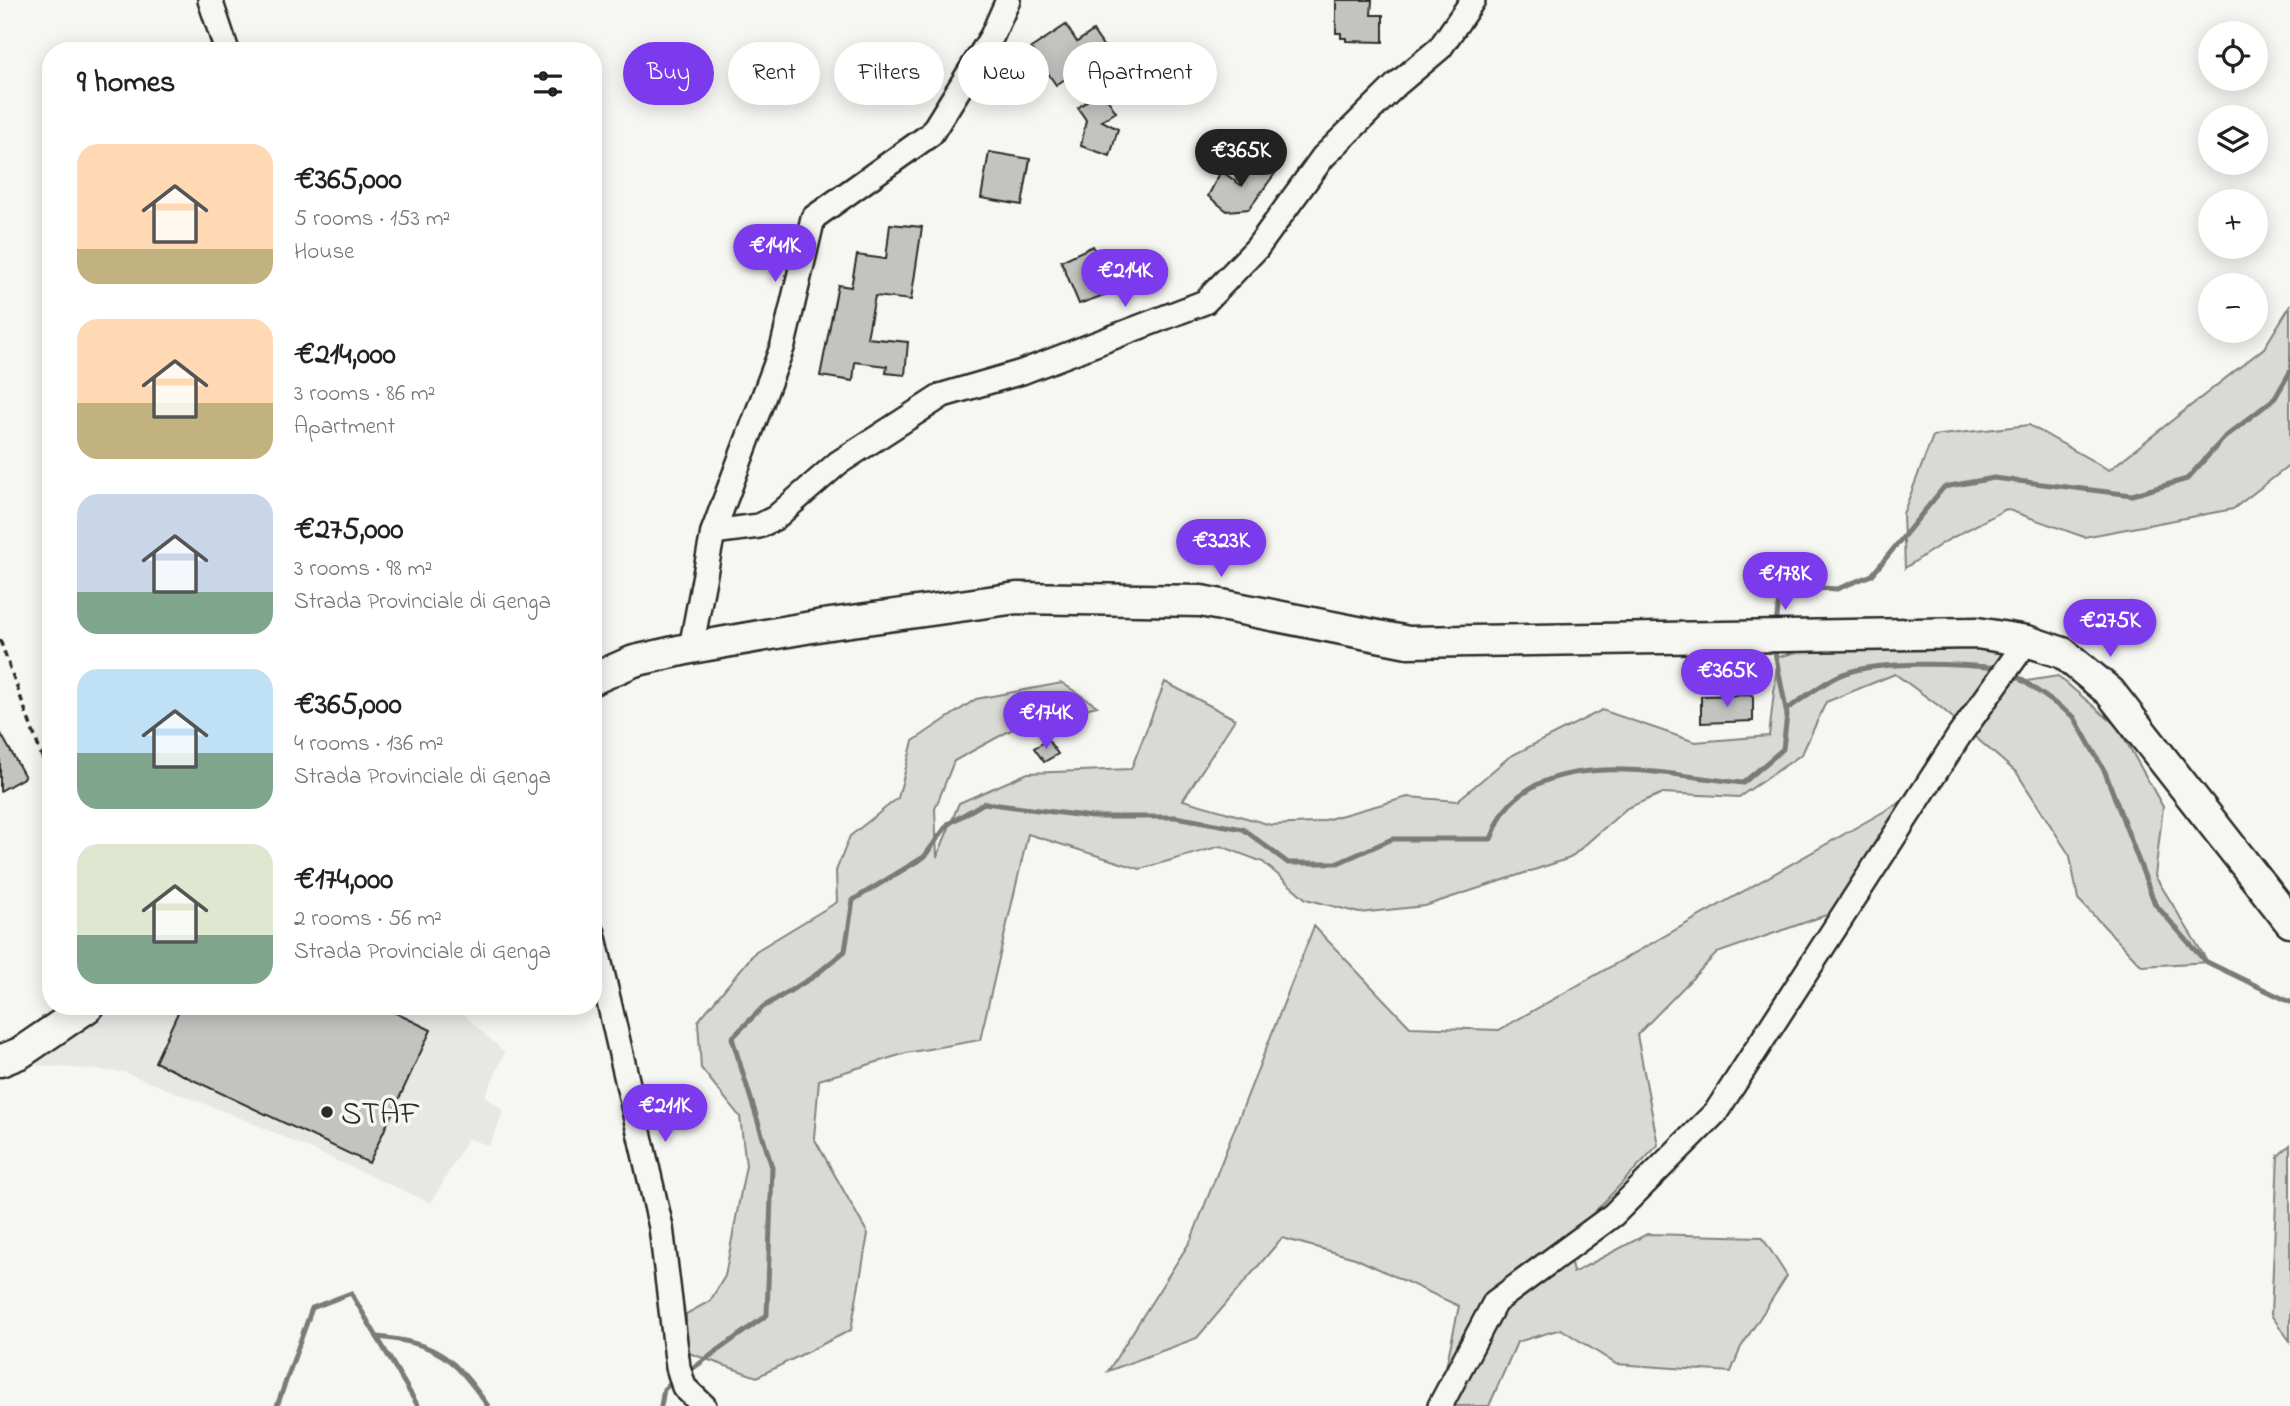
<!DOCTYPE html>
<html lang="en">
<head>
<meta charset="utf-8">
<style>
	body { margin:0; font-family:"Indie Flower",sans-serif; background:#f2f2f2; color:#222; height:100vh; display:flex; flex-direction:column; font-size:26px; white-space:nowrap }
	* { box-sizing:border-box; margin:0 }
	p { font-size:23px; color:#767676 }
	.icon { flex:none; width:38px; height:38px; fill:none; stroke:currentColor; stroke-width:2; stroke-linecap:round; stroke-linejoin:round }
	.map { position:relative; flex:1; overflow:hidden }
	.details { position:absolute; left:42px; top:42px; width:560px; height:973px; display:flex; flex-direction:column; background:#fff; border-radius:28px; box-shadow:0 4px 18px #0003 }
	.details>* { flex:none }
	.banner { position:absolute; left:623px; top:42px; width:665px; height:63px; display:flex; gap:14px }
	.controls { position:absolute; left:2198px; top:21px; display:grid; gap:14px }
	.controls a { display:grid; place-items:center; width:70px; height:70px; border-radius:50%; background:#fff; box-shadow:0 4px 18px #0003; font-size:35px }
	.price { position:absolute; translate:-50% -60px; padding:0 16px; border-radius:24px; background:#7c3aed; color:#fff; font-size:23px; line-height:46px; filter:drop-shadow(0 2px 4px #0008) }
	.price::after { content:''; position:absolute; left:50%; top:42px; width:21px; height:16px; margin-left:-10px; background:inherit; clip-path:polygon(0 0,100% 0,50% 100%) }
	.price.on { background:#222; color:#fff }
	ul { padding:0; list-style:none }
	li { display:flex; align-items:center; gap:21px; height:175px; padding:0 35px }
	li span { display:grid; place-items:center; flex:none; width:196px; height:140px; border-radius:21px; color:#555 }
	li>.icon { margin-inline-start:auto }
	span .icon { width:84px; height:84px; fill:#fffc; stroke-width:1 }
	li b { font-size:30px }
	h2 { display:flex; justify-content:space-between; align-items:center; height:84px; padding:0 35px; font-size:30px }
	.tag { padding:0 24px; border-radius:32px; background:#fff; box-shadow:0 4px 18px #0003; font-size:24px; line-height:63px }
	.tag.on { background:#7c3aed; color:#fff }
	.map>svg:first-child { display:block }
	.built { fill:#e7e7e3 }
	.green { fill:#d9d9d5; stroke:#828280; stroke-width:2 }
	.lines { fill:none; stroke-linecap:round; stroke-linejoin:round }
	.stream { stroke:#7a7a78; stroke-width:5 }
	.building { fill:#c3c3c0; stroke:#2b2b2b; stroke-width:2 }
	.minor-casing { stroke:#2b2b2b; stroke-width:28 }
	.major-casing { stroke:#2b2b2b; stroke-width:35 }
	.path { stroke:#2b2b2b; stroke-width:3.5; stroke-dasharray:7 5; stroke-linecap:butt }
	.minor { stroke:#f6f6f2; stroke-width:23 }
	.major { stroke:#f6f6f2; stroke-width:30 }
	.poi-dot { fill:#2b2b2b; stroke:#f6f6f2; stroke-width:2.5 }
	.labels { text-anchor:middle; stroke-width:7; stroke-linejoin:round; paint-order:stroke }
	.poi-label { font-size:32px; fill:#2b2b2b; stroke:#f6f6f2; text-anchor:start }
</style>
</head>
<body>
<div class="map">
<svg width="2290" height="1406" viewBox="0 0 2290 1406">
	<rect width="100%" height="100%" fill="#f6f6f2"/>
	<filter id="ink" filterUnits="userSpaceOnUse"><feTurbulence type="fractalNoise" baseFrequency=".0143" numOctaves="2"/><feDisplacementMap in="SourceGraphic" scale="14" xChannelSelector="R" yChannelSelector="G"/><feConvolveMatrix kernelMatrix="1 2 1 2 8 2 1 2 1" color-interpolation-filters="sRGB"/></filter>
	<g filter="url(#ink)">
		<!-- built -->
		<path class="built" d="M113 1006H450L458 1009 505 1053 485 1096 504 1111 489 1146 468 1138 431 1203 243 1119 124 1072 32 1065Z"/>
		<!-- green -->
		<g class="green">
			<path d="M2290 306V465L2233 509 2084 537 2006 509 1946 541 1905 568 1903 514 1933 436 2029 425 2109 470 2264 348Z"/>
			<path d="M1984 639 2007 654 2021 682 2058 676 2118 727 2163 807 2155 876 2208 962 2142 966 2078 899 2070 856 2017 773 1939 706 1895 674 1826 702 1802 754 1739 797 1663 793 1627 808 1570 858 1425 906 1359 913 1306 899 1263 862 1221 846 1140 869 1028 834 980 1040 906 1053 819 1080 814 1138 868 1234 851 1330 757 1377 686 1352V1314L710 1301 725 1276 746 1165 740 1117 701 1068 698 1021 756 951 837 902 836 871 850 836 898 798 913 741 976 699 1062 683 1097 706 1020 725 954 761 935 809 937 857 959 803 1028 773 1131 769 1165 682 1235 719 1183 800 1271 825 1314 823 1408 797 1457 801 1509 757 1602 710 1695 742 1769 736 1778 657 1840 641Z"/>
			<path d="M1913 795 1838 911 1717 953 1637 1035 1658 1145 1567 1241 1573 1273 1647 1234 1762 1237 1787 1276 1741 1347 1731 1372 1616 1364 1561 1329 1517 1342 1489 1406H1456L1442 1386 1459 1306 1355 1258 1282 1238 1197 1338 1108 1371 1191 1240 1314 926 1410 1027 1499 1030Z"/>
			<path d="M2290 1145V1341L2271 1315 2278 1156Z"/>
		</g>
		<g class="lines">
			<!-- stream -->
			<g class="stream">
				<path d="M1776 626 1779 599 1791 586 1837 589 1872 575 1944 487 1994 478 2132 495 2187 479 2224 438 2275 398 2290 372"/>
				<path d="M2011 672 2074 717 2105 772 2155 904 2205 961 2290 1002"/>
				<path d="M1786 710C1802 699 1819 686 1836 677 1870 659 1960 664 1999 668"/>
				<path d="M377 1337C438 1343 454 1358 488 1406"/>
				<path d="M685 1374 767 1315 772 1167 732 1038 763 1007 813 977 845 951 853 900 924 857 948 824 984 803 1092 817H1175L1243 829 1288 863H1338L1392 839H1491C1495 830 1499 818 1505 810 1555 746 1674 776 1743 783L1783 749 1787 715 1774 647"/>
				<path d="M277 1406 312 1308 351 1293 418 1406"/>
				<path d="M661 1406 664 1389 677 1379"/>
			</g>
		</g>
		<!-- building -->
		<g class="building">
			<path d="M1336 0H1372L1371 15H1383V42L1346 41V38H1341V33H1336Z"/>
			<path d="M1066 25 1077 42 1093 31 1110 56 1079 77 1076 72 1056 85 1031 48Z"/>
			<path d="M1101 90 1116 112 1102 121 1118 129 1110 156 1081 146 1086 120 1078 108Z"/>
			<path d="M989 152 1030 159 1022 205 981 198Z"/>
			<path d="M1259 160 1276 172 1249 209 1227 211 1208 196 1221 171 1241 185Z"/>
			<path d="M890 224 922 227 911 300 875 296 867 338 908 342 905 375 886 373 887 366 855 362 853 381 820 376 838 285 851 287 857 255 886 259Z"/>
			<path d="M1093 246 1113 292 1079 304 1061 261Z"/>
			<path d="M1753 695V721L1701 723V696Z"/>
			<path d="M0 732 25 777 0 791Z"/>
			<path d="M1048 740 1058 754 1044 762 1034 748Z"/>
			<path d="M181 1006H381L431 1030 369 1163 155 1062Z"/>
		</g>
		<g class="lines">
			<!-- minor casing -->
			<g class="minor-casing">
				<g id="minor">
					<path d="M210 0 227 51"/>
					<path d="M713 532 759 526 775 518 838 463 943 395 1022 372 1205 302 1257 248 1323 157 1396 85 1440 48 1473 0"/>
					<path d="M691 648 713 532 783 345 813 218 931 134 992 36 1008 0"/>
					<path d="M593 933 661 1227 678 1367 684 1387 704 1406"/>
					<path d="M1440 1406 1495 1302 1613 1215 1716 1112 1959 736 2027 641"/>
				</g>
			</g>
			<!-- major casing -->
			<g class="major-casing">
				<g id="major">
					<path d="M593 679 634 661 691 648 823 625 1017 598 1201 601 1408 642 1977 633 2027 641 2063 653 2110 692 2290 922"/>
					<path d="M0 1061 20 1053 89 1006"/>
				</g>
			</g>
			<!-- path -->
			<path class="path" d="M0 640 45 765 51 793"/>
			<!-- minor -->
			<use href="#minor" class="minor"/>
			<!-- major -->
			<use href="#major" class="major"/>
		</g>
	</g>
	<!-- markers -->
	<circle class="poi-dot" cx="327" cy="1112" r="7"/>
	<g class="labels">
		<!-- poi labels -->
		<g class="poi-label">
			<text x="341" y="1123">STAF</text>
		</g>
	</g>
</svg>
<div class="controls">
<a><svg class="icon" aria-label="locate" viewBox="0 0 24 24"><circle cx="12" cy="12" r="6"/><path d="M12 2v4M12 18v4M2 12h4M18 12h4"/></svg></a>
<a><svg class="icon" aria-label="layers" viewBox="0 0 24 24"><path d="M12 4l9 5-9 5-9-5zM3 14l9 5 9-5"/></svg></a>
<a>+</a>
<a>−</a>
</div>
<b class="price on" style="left:1241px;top:189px">€365K</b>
<b class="price" style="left:775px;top:284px">€141K</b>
<b class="price" style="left:1125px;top:309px">€214K</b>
<b class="price" style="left:1221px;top:579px">€323K</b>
<b class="price" style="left:1785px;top:612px">€178K</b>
<b class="price" style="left:2110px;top:659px">€275K</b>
<b class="price" style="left:1727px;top:709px">€365K</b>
<b class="price" style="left:1046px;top:751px">€174K</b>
<b class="price" style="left:665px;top:1144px">€211K</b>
<div class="banner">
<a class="tag on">Buy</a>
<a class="tag">Rent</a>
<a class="tag">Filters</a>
<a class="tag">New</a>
<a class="tag">Apartment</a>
</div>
<section class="details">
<h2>9 homes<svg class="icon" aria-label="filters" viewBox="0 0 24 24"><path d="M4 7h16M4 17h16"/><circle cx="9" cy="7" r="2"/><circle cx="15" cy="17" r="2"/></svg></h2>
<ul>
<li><span style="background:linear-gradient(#ffd9b3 75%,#c2b280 0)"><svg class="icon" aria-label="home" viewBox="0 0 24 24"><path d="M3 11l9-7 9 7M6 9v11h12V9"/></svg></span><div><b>€365,000</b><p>5 rooms · 153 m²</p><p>House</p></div></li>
<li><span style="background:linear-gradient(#ffd9b3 60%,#c2b280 0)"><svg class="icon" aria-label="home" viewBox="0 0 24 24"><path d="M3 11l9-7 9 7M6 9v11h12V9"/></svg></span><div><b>€214,000</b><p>3 rooms · 86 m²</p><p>Apartment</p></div></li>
<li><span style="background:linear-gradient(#c9d6e8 70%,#7fa58c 0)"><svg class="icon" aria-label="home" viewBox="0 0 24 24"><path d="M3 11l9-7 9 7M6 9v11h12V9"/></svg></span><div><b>€275,000</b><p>3 rooms · 98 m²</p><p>Strada Provinciale di Genga</p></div></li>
<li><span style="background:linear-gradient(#bfe0f5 60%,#7fa58c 0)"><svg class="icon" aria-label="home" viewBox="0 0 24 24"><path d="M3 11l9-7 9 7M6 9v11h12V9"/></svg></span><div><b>€365,000</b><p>4 rooms · 136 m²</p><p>Strada Provinciale di Genga</p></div></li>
<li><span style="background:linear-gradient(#dfe7d0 65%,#7fa58c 0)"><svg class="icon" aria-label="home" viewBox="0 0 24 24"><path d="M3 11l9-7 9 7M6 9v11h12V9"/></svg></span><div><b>€174,000</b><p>2 rooms · 56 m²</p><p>Strada Provinciale di Genga</p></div></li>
</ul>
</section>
</div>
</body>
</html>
